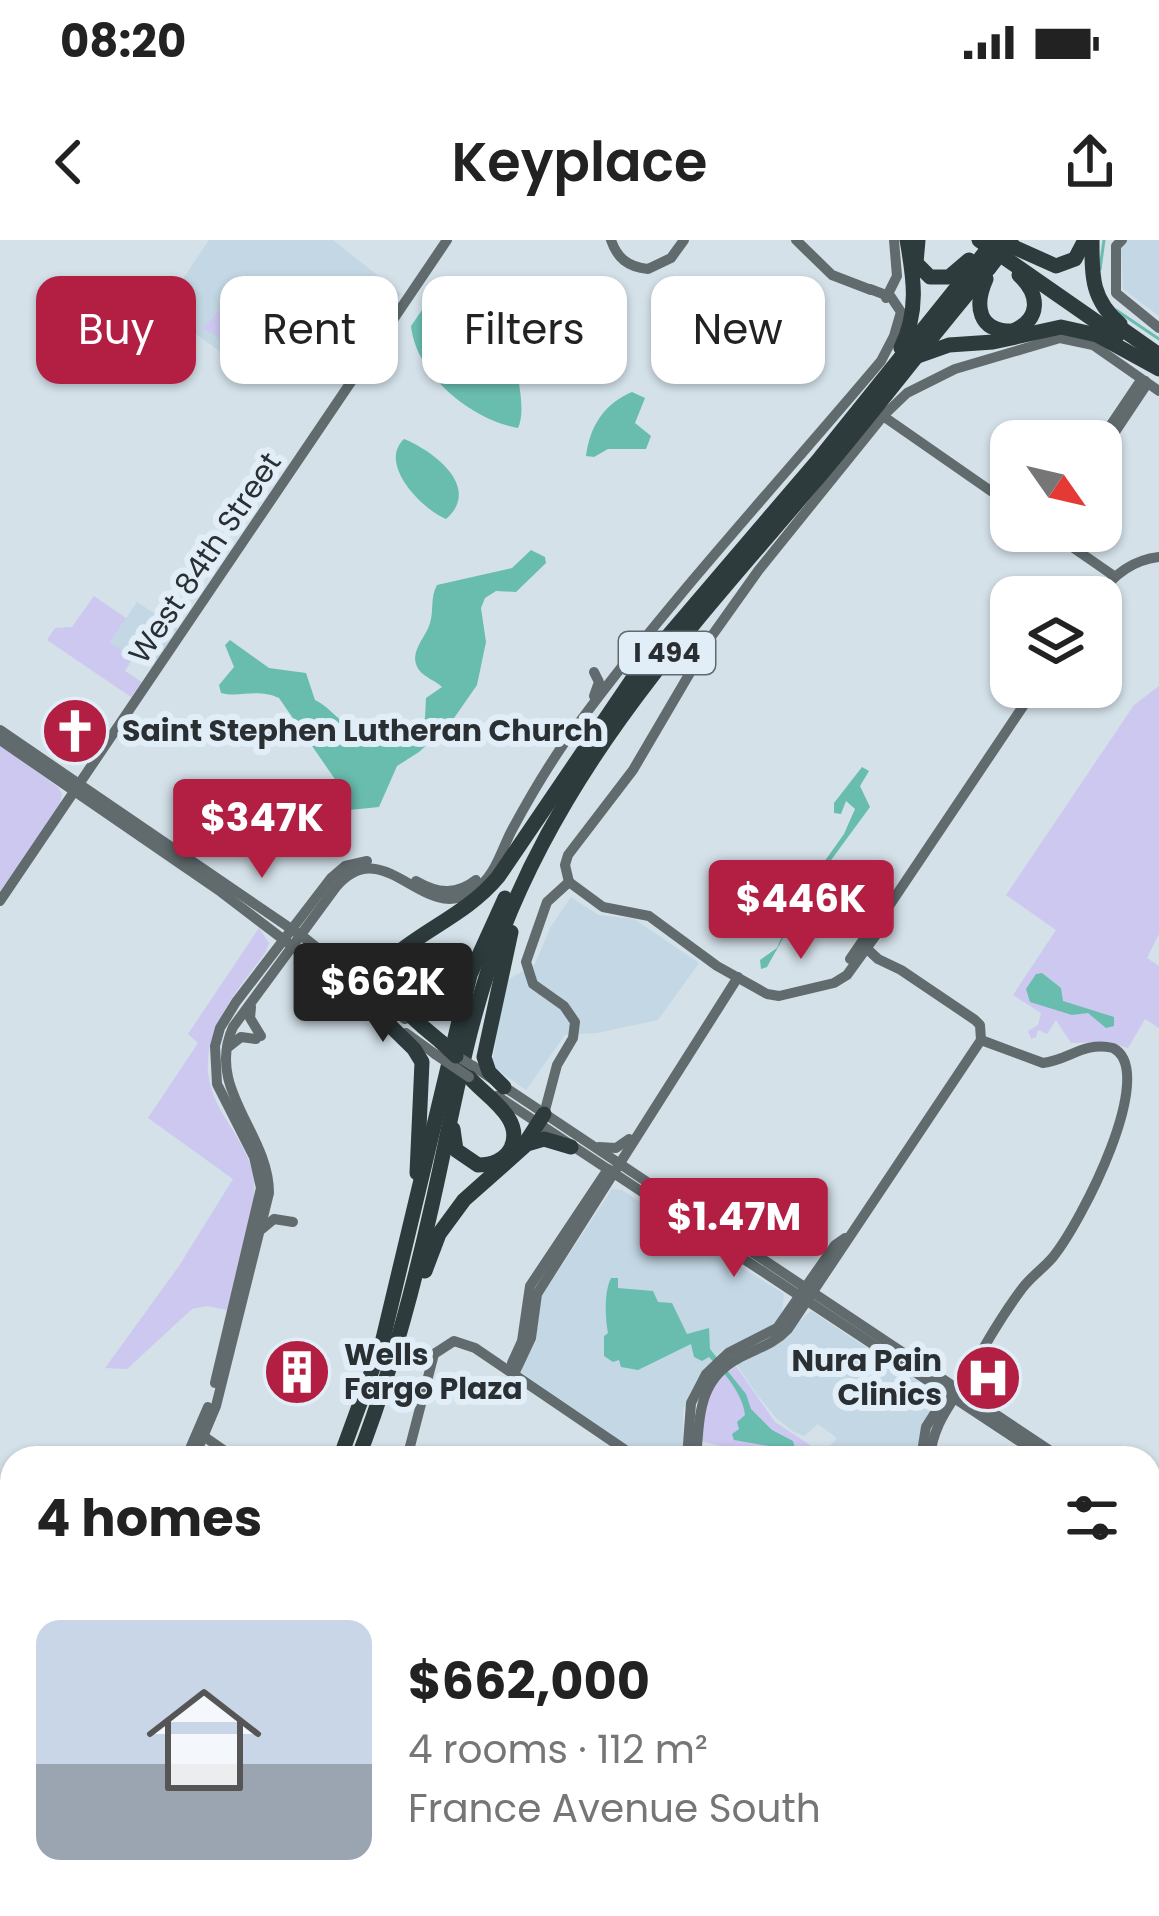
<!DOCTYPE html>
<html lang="en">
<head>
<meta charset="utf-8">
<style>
	body { margin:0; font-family:Poppins,sans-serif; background:#f6f6f6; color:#222; height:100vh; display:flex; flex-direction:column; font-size:45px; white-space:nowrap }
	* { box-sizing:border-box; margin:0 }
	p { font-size:39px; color:#767676 }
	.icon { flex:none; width:66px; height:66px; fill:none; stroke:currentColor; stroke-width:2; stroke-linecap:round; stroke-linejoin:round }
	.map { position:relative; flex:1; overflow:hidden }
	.side { position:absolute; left:0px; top:1206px; width:1161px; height:471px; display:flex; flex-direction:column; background:#fff; border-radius:36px 36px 0 0; box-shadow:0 3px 9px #0004 }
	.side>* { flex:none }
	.guide { position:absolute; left:36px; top:36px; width:1089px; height:108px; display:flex; gap:24px }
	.needle { width:78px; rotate:124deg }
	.fabs { position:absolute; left:990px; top:180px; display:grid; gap:24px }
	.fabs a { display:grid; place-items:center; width:132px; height:132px; border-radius:24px; background:#fff; box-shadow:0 3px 9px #0004; font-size:60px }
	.price { position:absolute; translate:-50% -102px; padding:0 27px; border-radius:12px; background:#b21f42; color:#fff; font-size:39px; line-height:78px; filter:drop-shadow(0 3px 6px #0008) }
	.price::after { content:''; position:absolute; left:50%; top:72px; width:36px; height:27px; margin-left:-18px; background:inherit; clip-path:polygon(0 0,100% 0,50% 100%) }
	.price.selected { background:#222; color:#fff }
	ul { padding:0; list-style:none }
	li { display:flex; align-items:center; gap:36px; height:300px; padding:0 36px }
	li span { display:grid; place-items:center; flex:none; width:336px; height:240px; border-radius:24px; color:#555 }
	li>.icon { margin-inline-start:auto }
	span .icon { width:144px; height:144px; fill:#fffc; stroke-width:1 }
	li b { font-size:51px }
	h2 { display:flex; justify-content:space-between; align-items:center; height:144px; padding:0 36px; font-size:51px }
	.pill { padding:0 42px; border-radius:24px; background:#fff; box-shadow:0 3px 9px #0004; font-size:42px; line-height:108px }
	.pill.selected { background:#b21f42; color:#fff }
	.status { display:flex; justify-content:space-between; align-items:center; height:84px; padding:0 60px; background:#fff; direction:ltr }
	.status svg { height:33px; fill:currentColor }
	header { display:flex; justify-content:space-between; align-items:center; height:156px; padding:0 36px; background:#fff; font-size:54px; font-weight:600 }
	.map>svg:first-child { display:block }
	.built { fill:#c3d7e4 }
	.green { fill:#cdc8ef }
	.water { fill:#69bdaf }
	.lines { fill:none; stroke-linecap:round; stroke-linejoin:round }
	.stream { stroke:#69bdaf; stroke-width:3 }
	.secondary { stroke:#616b6d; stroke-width:10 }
	.highway { stroke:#2d3b3d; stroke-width:15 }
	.secondary-bridge { stroke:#616b6d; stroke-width:10 }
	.highway-bridge { stroke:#2d3b3d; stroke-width:15 }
	.labels { text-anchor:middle; stroke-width:12; stroke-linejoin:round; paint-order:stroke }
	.shield { fill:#e1eef7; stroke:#61686e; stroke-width:3 }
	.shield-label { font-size:27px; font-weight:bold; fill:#2a2f33 }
	.street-label { font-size:30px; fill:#2a2f33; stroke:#e1eef7 }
	.poi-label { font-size:30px; font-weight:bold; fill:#2a2f33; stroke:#e1eef7; text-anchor:start }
</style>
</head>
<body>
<div class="status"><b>08:20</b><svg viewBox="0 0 49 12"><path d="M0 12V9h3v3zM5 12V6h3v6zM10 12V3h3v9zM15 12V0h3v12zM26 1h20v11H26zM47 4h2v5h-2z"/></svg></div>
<header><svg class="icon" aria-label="back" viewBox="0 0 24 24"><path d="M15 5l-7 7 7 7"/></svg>Keyplace<svg class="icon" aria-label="share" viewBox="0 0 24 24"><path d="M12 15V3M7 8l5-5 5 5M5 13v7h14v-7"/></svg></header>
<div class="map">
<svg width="1159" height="1676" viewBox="0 0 1159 1676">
	<rect width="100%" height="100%" fill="#d4e1e9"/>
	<!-- built -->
	<g class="built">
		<path d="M209 0H333L401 54 366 106 297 59 248 131 193 92 158 76Z"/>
		<path d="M1121 0H1159V76L1123 49Z"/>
		<path d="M137 362 178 389 155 423 138 411 133 418 110 402Z"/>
		<path d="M571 657 598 675 634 679 699 723 658 780 597 793 565 795 526 850 492 826 504 742 535 724 550 688Z"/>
		<path d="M612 949 622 950 784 1054 782 1072 766 1094 723 1109 697 1139 683 1170 684 1218H645L520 1131 536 1101 538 1062Z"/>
		<path d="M811 1071 938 1155 918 1218H835L830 1206 837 1198 818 1184 804 1196 794 1192 776 1178 756 1153 735 1122 772 1106Z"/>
		<path d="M1159 1519V1676H1107L1093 1665H1149V1544Z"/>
	</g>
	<!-- green -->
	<g class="green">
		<path d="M237 60 258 63 272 75 243 113 203 88 220 70Z"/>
		<path d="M94 356 126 378 110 402 133 418 125 431 142 442 131 457 47 400 55 388 72 387Z"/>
		<path d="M1159 446V694L1147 718 1159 726V788L1145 779 1128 808 1106 802 1071 803 1056 780 1047 794 1038 790 1036 797 1031 799 1028 791 1038 785 1041 773 1013 755 1056 690 1006 655 1134 465Z"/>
		<path d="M0 505 58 547 62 554 60 565 0 651Z"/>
		<path d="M259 688 269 703 265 713C230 760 186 808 220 869 231 889 249 912 253 935 260 971 236 1033 227 1070L207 1066 192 1069 127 1129 105 1128 179 1026 233 939 148 878 198 803 188 794Z"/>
		<path d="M736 1126 775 1182 830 1218H751L741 1211 700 1201C702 1165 706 1148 736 1126Z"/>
	</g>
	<!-- water -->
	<g class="water">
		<path d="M442 41C460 41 481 51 492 67 508 89 530 164 518 188 472 180 416 135 411 86Z"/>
		<path d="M632 152 645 158 635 183 651 196 646 209H608L594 217 586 216C590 186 604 164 632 152Z"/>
		<path d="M404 199C434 211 482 248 446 279 420 268 378 223 404 199Z"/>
		<path d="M531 310 545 317 546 323 516 352 496 351 485 358 481 368 486 402 477 445 452 481 419 512 397 526 379 567 349 570 341 548 279 458C256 448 240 458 221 453L219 445 234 427 225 405 230 400 269 428 306 433 315 460C334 469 350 497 372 496 385 496 405 489 419 487L425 478 426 458 442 447C436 441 424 437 419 430 407 413 426 398 430 383 434 370 430 358 437 345L512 328Z"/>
		<path d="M862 527 869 531 860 546 870 567 826 627 814 661 801 681 786 693 767 727 761 729 760 720 777 708 785 690 802 676 824 622 844 594 855 569 846 561 841 574 834 573V563Z"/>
		<path d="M1042 733 1061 748 1063 761 1114 777V786L1106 788 1088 773 1072 775 1030 762 1026 749 1036 734Z"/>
		<path d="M611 1038H618V1048L653 1051 658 1062 672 1063 687 1094 709 1088 710 1109 746 1154 751 1169 772 1190 793 1201 798 1218H778L769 1206 734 1200 732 1194 739 1189 737 1182 745 1175C743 1154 724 1132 709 1117L702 1121 694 1117 691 1104 638 1130 621 1127 619 1120 613 1122 604 1116V1096L608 1093C605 1078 604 1052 611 1038Z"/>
	</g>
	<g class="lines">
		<!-- stream -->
		<g class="stream">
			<path d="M1100 29 1104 0"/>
			<path d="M1116 70 1159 99"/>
		</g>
		<!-- secondary -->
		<g class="secondary">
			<path d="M611 0C617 18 628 27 648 29L671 18 684 0"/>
			<path d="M796 0 832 35 871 50"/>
			<path d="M1122 0 1116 6V53L1159 88"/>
			<path d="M886 58 897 36 894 0"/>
			<path d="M883 176 1011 265"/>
			<path d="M1100 201 1139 143 1145 141"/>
			<path d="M1101 213 1145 147V141"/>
			<path d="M1049 291 1114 336"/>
			<path d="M1098 357C1113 335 1132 320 1159 317"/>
			<path d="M594 432 599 442 594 456"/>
			<path d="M0 490 306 699 405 779"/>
			<path d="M0 500 221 652 363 760"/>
			<path d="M416 641C437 653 456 656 476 640"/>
			<path d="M569 642 565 625 568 615 633 530 711 397 758 331 883 176 907 153 955 129 1060 98 1093 105 1159 151"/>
			<path d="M569 642 603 667 649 676 717 726 767 754 779 756 834 743 847 735 881 688 889 666 1036 447"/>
			<path d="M0 661 447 0"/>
			<path d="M863 705 878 719 901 730 975 780 980 785 981 800"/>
			<path d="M850 719 874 684 881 680"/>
			<path d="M251 767 250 778 261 796"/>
			<path d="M406 793 435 814"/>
			<path d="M227 808 241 797 256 799"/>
			<path d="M473 826 1061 1218"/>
			<path d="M497 856 1045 1218"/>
			<path d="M544 874 557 825 573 798 575 782 564 766 533 744 526 722 547 662 569 642"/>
			<path d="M599 907 616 908 629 899"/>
			<path d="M262 989 274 979 293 982"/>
			<path d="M512 1123 522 1101 530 1046 608 929"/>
			<path d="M514 1134 531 1098 537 1054 738 737"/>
			<path d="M215 1143 261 948 254 917 217 844 215 806 220 788 236 762 331 638 345 626 367 621"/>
			<path d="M202 1195 235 1218"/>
			<path d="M194 1217 204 1213 220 1216"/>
			<path d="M186 1218 208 1167"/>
			<path d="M194 1218 216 1166 269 953C269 893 205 849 233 787L336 647C387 587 428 697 482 644 497 630 503 606 513 588 533 551 555 514 581 480 674 355 781 240 881 121L894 96 901 72 891 57 870 49"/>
			<path d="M407 1218 434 1114 454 1101 475 1108 637 1218"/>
			<path d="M687 1218 691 1163 706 1134 728 1113 777 1088 835 1005 845 998"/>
			<path d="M696 1218C700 1178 697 1140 739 1118 757 1108 773 1105 788 1089L981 800"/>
			<path d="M921 1218 926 1187 949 1151"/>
			<path d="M930 1218C933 1183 951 1165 968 1136 984 1106 1001 1077 1021 1050 1030 1037 1043 1029 1053 1017 1081 983 1159 831 1113 808 1084 801 1069 820 1043 823L981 800"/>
			<path d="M1149 1276 1159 1283"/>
			<path d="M1149 1294 1159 1302"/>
			<path d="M0 1485 12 1469"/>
			<path d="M0 1498 12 1482"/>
			<path d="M1149 1534 1159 1509"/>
			<path d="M0 1615 12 1623"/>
			<path d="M0 1629 12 1636"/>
			<path d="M62 1665 77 1676"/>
			<path d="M77 1665 93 1676"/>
			<path d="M1079 1665 1094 1676"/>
			<path d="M1095 1665 1112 1676"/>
			<path d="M166 1676 171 1665"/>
			<path d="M389 1676 396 1665"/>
		</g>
		<!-- highway -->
		<g class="highway">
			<path d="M918 0 916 23 930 37H949L969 20"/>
			<path d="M979 0 1117 96"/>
			<path d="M1092 0C1092 36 1091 59 1120 84"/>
			<path d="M1000 1 1056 26 1075 19 1085 0"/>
			<path d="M986 39C974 66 978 92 1013 91 1041 79 1040 55 1019 35"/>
			<path d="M1112 82 1159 115"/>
			<path d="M901 108C919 71 914 39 907 0"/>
			<path d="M918 116 949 105 993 102 1061 87 1097 95 1159 129"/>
			<path d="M360 757C394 696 456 687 498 637L638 431 820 218 987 10"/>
			<path d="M366 762 414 809 422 822 417 933"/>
			<path d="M441 802C421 784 377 757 400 725 409 713 422 711 435 711L457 728 461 751"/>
			<path d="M504 847 489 832 484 817 511 692"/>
			<path d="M453 889 456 910 478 925C492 925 504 921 511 908 525 878 485 856 469 837"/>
			<path d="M526 902 544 874"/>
			<path d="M425 1031 439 994 464 960 527 904 544 899 571 907"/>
			<path d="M340 1218 382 1103 470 735 505 658"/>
			<path d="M358 1218C390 1136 413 1050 432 965 453 873 467 781 502 692 571 515 690 388 811 246 872 175 928 99 989 28"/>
			<path d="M54 1665 63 1676"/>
			<path d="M119 1676 126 1665"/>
			<path d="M147 1676 158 1665"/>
		</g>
		<!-- secondary-bridge -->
		<g class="secondary-bridge">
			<path d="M450 812 473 826"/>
			<path d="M435 814 469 837"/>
		</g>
		<!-- highway-bridge -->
		<g class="highway-bridge">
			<path d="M987 10 995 0"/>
			<path d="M989 28 1011 0"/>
			<path d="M441 802 456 816"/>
			<path d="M102 1665 104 1676"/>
		</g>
	</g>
	<!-- icons -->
	<defs>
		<g id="church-disc" transform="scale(3.45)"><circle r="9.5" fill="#b21f42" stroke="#e1eef7"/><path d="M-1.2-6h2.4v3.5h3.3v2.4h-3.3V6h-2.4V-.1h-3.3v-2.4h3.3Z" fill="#fff"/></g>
		<g id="building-disc" transform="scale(3.45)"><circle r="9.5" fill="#b21f42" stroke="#e1eef7"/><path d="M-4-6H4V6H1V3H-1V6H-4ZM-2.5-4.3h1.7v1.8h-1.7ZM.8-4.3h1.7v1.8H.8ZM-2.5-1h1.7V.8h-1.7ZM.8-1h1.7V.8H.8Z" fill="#fff"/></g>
		<g id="hospital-disc" transform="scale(3.45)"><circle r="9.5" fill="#b21f42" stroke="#e1eef7"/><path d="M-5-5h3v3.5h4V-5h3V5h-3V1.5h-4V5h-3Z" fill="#fff"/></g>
	</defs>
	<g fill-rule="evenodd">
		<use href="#church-disc" x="75" y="491"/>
		<use href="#building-disc" x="297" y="1132"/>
		<use href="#hospital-disc" x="988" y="1138"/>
	</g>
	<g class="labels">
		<!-- shield labels -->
		<rect class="shield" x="619" y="392" width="96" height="42" rx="9"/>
		<g class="shield-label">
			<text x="667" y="422">I 494</text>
		</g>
		<!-- street labels -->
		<g class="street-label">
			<text transform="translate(205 318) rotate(-56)" y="10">West 84th Street</text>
		</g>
		<!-- poi labels -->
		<g class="poi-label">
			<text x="122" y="501">Saint Stephen Lutheran Church</text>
			<text x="344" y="1125">Wells<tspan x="344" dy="34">Fargo Plaza</tspan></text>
			<text x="942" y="1131" text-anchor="end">Nura Pain<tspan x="942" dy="34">Clinics</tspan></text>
		</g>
	</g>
</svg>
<div class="fabs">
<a><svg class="needle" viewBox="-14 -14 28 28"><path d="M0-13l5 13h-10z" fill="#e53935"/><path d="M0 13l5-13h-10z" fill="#767676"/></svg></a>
<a><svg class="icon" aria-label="layers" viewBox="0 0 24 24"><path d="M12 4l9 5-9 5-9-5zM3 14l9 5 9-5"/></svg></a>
</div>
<b class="price" style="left:262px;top:641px">$347K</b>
<b class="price" style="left:801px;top:722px">$446K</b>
<b class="price selected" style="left:383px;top:805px">$662K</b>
<b class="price" style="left:734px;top:1040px">$1.47M</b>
<div class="guide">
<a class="pill selected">Buy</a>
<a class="pill">Rent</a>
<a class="pill">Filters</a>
<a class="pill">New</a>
</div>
<section class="side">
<h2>4 homes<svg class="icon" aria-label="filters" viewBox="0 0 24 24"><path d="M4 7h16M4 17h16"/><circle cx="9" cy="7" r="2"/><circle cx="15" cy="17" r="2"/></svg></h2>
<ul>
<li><span style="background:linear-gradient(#c9d6e8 60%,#9aa5b1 0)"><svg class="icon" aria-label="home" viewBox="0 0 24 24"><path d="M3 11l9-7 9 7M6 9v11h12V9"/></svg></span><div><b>$662,000</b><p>4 rooms · 112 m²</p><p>France Avenue South</p></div></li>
</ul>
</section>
</div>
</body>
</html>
